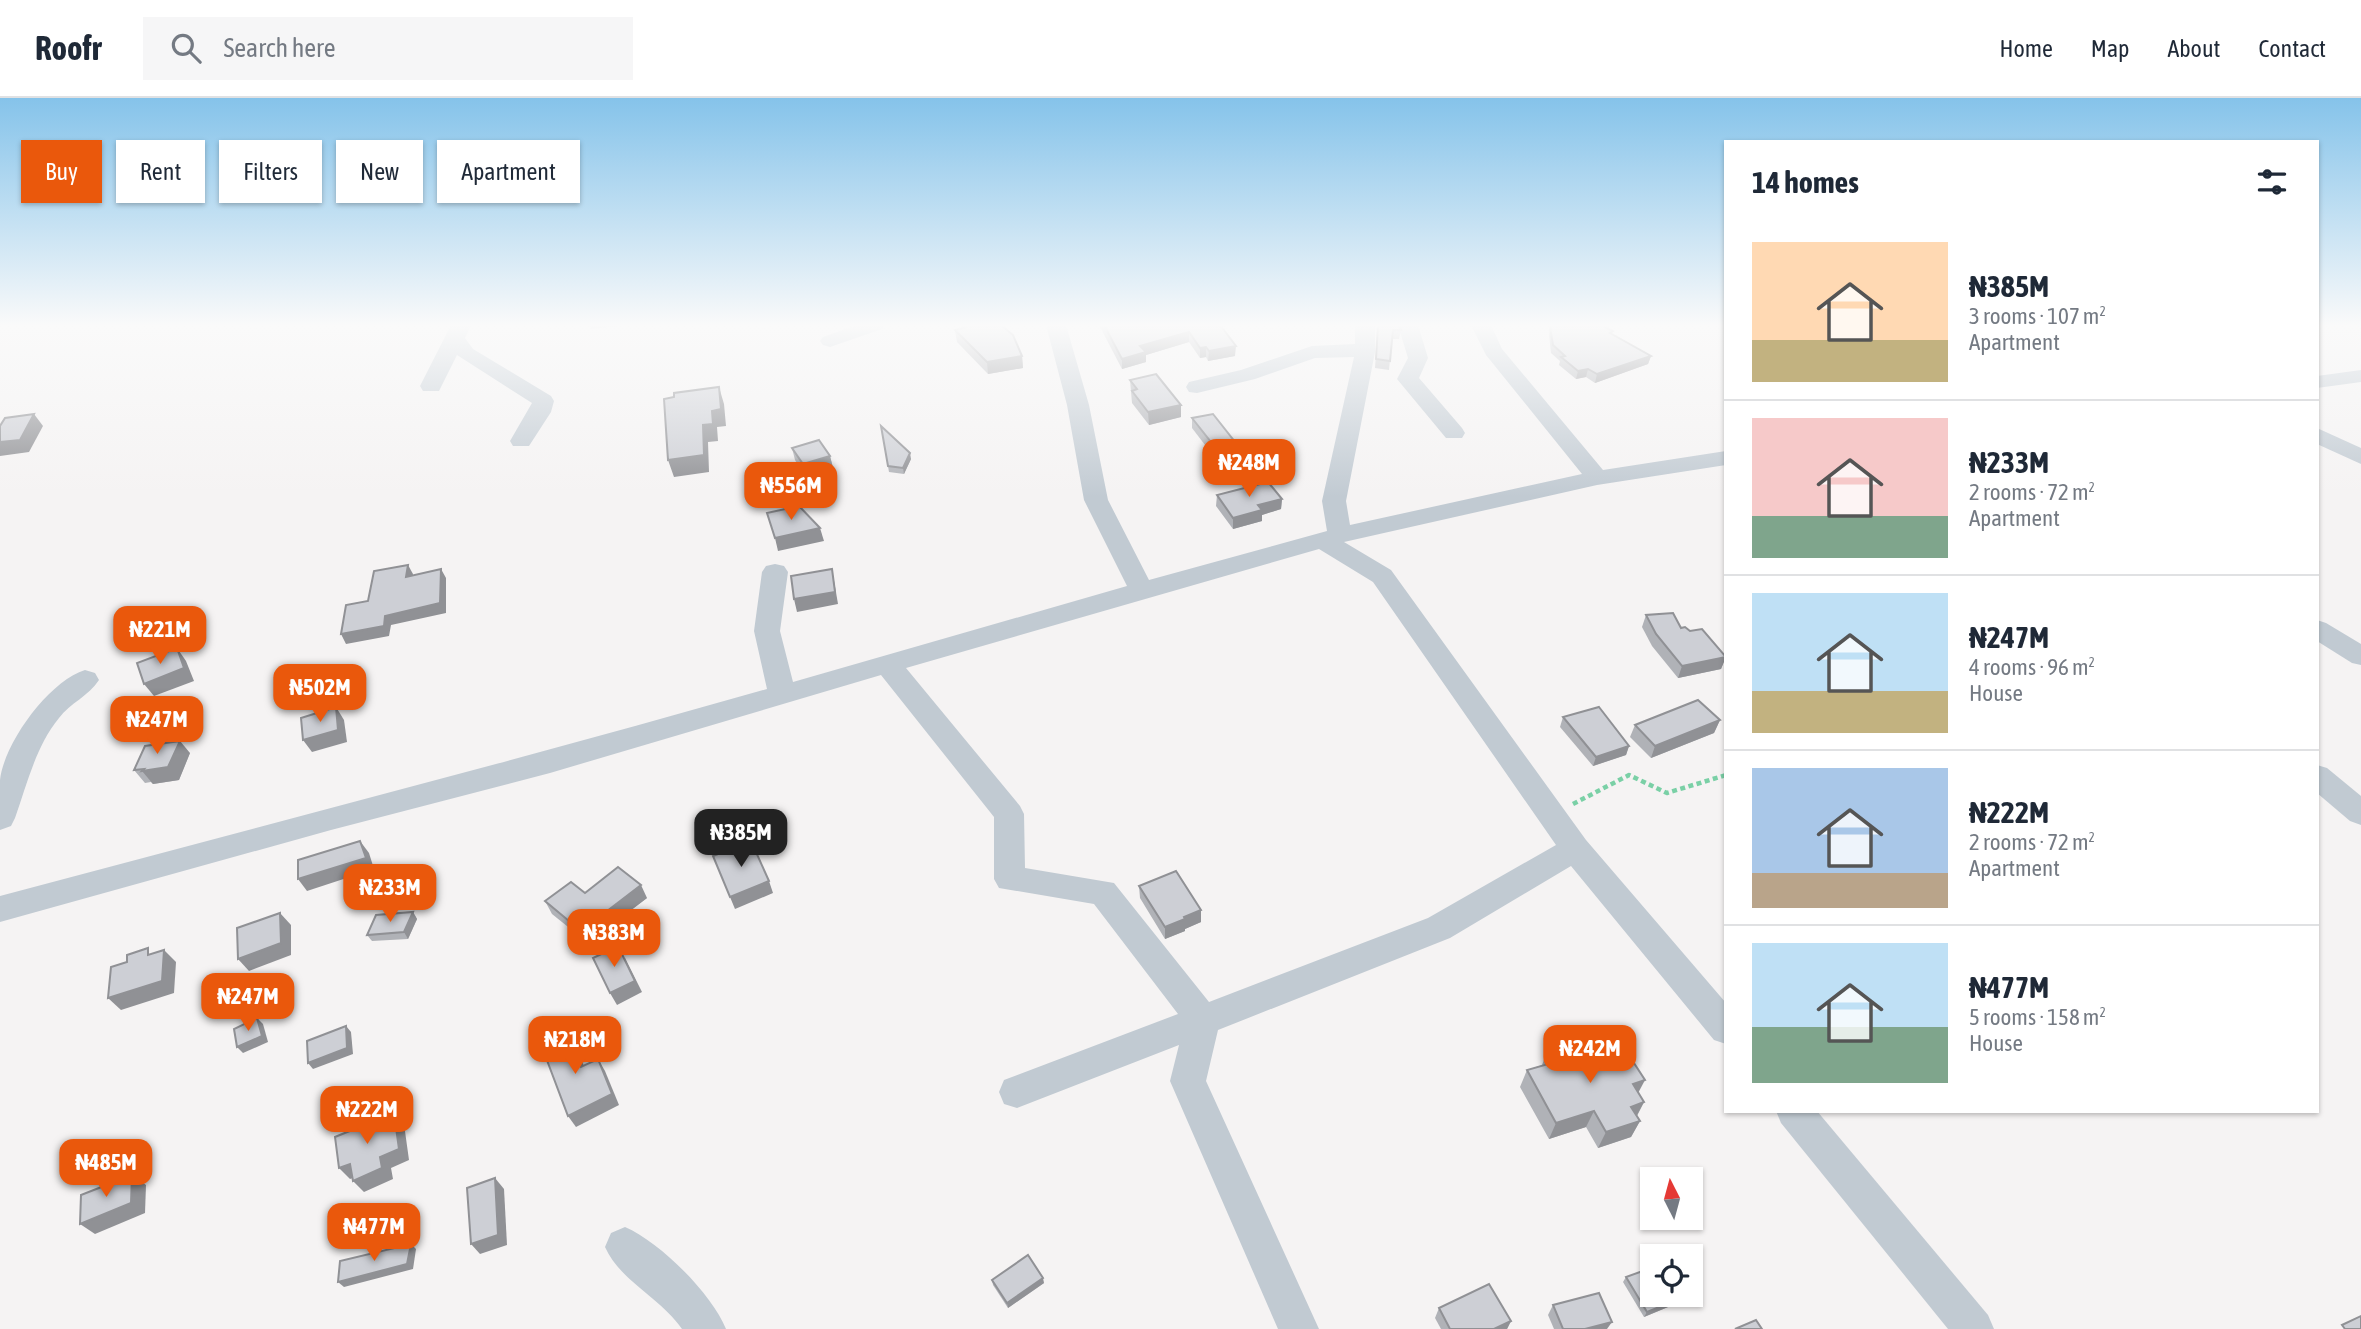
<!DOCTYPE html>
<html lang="en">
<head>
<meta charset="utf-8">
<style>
	body { margin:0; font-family:"Asap Condensed",sans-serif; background:#f6f6f7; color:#1f2937; height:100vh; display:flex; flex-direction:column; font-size:26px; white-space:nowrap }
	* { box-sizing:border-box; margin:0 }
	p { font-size:23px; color:#747a83 }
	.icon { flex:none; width:38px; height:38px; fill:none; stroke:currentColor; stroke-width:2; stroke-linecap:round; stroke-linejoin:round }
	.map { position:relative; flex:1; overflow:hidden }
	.details { position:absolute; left:1724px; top:42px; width:595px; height:973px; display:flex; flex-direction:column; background:#fff; border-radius:0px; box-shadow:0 2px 5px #0004 }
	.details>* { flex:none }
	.banner { position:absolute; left:21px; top:42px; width:665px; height:63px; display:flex; gap:14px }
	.needle { width:46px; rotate:354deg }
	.tools { position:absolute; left:1640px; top:1069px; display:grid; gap:14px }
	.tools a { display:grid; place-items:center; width:63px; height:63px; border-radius:0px; background:#fff; box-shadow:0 2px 5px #0004; font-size:35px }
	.price { position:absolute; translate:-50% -60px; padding:0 16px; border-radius:14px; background:#ea580c; color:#fff; font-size:23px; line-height:46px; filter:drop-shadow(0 2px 4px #0008) }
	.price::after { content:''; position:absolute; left:50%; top:42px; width:21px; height:16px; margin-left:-10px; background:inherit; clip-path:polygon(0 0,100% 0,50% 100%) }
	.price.active { background:#222; color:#fff }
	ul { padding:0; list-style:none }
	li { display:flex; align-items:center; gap:21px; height:175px; padding:0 28px }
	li+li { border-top:2px solid #e0e1e3 }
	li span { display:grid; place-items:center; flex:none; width:196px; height:140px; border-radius:0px; color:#555 }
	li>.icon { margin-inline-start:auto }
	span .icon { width:84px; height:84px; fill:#fffc; stroke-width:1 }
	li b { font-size:30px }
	h2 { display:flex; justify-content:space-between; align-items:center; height:84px; padding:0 28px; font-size:30px }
	.chip { padding:0 24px; border-radius:0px; background:#fff; box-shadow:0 2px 5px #0004; font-size:24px; line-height:63px }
	.chip.active { background:#ea580c; color:#fff }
	header { display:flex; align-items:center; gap:42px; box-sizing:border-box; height:98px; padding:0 35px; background:#fff; border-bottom:2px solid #e0e1e3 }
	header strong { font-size:33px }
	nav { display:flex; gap:38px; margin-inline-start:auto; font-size:24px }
	.search { width:490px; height:63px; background:#f6f6f7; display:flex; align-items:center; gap:18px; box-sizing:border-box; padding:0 24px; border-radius:0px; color:#747a83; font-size:26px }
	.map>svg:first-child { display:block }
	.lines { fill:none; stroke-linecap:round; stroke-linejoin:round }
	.path { stroke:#7ad0a6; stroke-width:4.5; stroke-dasharray:5 3.5; stroke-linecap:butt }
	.minor { fill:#c1cad2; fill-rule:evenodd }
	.wall { fill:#b0b2b7 }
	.shaded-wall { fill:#909195 }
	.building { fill:#cdcfd5; stroke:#909195; stroke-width:2 }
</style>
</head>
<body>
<header>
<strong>Roofr</strong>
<div class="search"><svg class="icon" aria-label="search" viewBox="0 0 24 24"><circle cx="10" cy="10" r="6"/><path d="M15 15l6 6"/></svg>Search here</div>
<nav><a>Home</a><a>Map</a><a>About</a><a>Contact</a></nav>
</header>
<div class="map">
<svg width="2361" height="1231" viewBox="0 0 2361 1231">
	<rect width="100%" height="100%" fill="#f5f3f3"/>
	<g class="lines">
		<!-- path -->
		<path class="path" d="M1573 706 1629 677 1667 695 1726 677"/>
		<!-- minor -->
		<g class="minor">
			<path d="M451 227H471L465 240 473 251 551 298 554 303 551 314 529 348H513L510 343 532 305 457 257 439 293H423L420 288Z"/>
			<path d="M857 227H885L882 231 830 249 823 247 820 243 823 239Z"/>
			<path d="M1046 227H1066L1089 307 1108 402 1149 482 1327 433 1322 403 1354 259 1315 260 1255 281 1197 295 1189 294 1186 289 1189 284 1241 272 1312 248 1355 246V227H1375V254L1346 403 1350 427 1582 376 1486 257 1471 227H1491L1502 251 1603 372 1726 353V367L1597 387 1344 444 1391 472 1586 742 1726 905V946L1714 942 1571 768 1450 840 1218 932 1206 983 1319 1231H1278L1170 983 1179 947 1017 1010 1004 1006 999 994 1004 982 1178 916 1094 806 999 790 994 781V719L881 577 550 675 331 732 0 824V798C256 729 512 664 767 591L754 533 762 474 766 468 775 466 784 468 788 474 780 533 793 584 1127 488 1084 402 1067 307ZM1319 451 1373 484 1556 747 1428 820 1209 904 1114 785 1025 770 1024 716 1020 708 906 570Z"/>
			<path d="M1398 227H1418L1428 260 1419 280 1462 330 1465 335 1462 340H1446L1397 281 1408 260Z"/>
			<path d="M2361 272V284L2317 290V278Z"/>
			<path d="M2317 330 2361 350V366L2317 346Z"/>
			<path d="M2317 522 2326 525 2361 546V567L2352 565 2317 543Z"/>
			<path d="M85 572 95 575 99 582C89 598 70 605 59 620 36 648 27 686 15 720L11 728 0 732C0 715 0 698 0 682 4 645 49 583 85 572Z"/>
			<path d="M2317 667 2327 670 2361 698V727L2350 723 2317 695Z"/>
			<path d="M1776 1013H1817L1988 1217 1994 1231H1948L1781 1025Z"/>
			<path d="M625 1129C660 1144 712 1196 726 1231H682C661 1200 620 1183 605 1149L611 1135Z"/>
		</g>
	</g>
	<!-- wall -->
	<g class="wall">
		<path d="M590 227H629L591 231Z"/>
		<path d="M963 227 1022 258 1023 270 988 276 957 244 955 232 964 230Z"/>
		<path d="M1099 227H1220L1235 258 1208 263 1206 259 1200 260 1189 244 1146 257V264L1122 271Z"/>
		<path d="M1378 227H1377H1399L1401 232 1399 241H1392L1389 272 1375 270Z"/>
		<path d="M1609 227 1608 231 1612 236 1651 258 1648 266 1595 285 1586 279 1576 281 1559 267 1560 263 1551 255 1549 237 1550 229Z"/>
		<path d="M1130 282 1181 319 1149 327 1132 305Z"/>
		<path d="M1192 320 1239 359 1218 364 1192 330Z"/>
		<path d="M881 328 911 361 904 376 889 374Z"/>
		<path d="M792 350 830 358 833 370 806 379 795 362Z"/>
		<path d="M1217 397 1282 401 1281 411 1262 417V423L1233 431 1216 408Z"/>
		<path d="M1646 517 1690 533 1726 558 1721 571 1678 580 1652 548 1642 529Z"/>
		<path d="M1563 619 1629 648 1626 657 1593 668 1560 629Z"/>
		<path d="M1720 622 1714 635 1651 660 1630 639 1635 627Z"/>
		<path d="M190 655 179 682 153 686 151 684 145 685 134 672Z"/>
		<path d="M1139 788 1201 824 1185 831V833L1165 841 1140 800Z"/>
		<path d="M585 795 647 800 588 845 552 816 545 803Z"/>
		<path d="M413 814 417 821 408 841 372 843 367 837Z"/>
		<path d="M1546 956 1616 963 1644 1004 1637 1018 1640 1023 1631 1039 1598 1050 1586 1029 1549 1041 1520 989 1527 972 1542 967Z"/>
		<path d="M1626 1179 1672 1204 1668 1209 1644 1219 1623 1184Z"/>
		<path d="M992 1182 1044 1185 1008 1210 993 1187Z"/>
		<path d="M1553 1207 1607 1231H1554L1548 1217Z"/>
		<path d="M1439 1210 1511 1223 1507 1231H1441L1435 1220Z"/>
	</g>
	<!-- shaded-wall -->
	<g class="shaded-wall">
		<path d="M1189 234V244L1146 257V264L1122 271V261L1140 248Z"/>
		<path d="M1236 248 1235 258 1208 263 1209 253Z"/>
		<path d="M1206 249V259L1200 260V250Z"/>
		<path d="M1022 258 1023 270 988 276 987 264Z"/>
		<path d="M1651 258 1648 266 1595 285 1597 276Z"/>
		<path d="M1588 271 1586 279 1576 281 1578 273Z"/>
		<path d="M719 289 724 306 726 328 717 329 718 343 708 344 709 374 674 379 668 362 703 327 712 313Z"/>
		<path d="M1181 307V319L1149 327 1148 314Z"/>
		<path d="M34 316 43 328 29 354 0 358V344Z"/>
		<path d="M1239 349V359L1218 364 1219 354Z"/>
		<path d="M910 355 911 361 904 376 903 370Z"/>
		<path d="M830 358 833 370 806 379 803 366Z"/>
		<path d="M1282 401 1281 411 1262 417V423L1233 431V420L1258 407Z"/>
		<path d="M820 430 824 443 778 453 775 440Z"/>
		<path d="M408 467 413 476 411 489 406 479Z"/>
		<path d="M441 471 446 480V515L391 527 389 538 346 546 341 536 385 518Z"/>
		<path d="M832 471 838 506 797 514 794 501Z"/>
		<path d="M177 550 186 563 194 583 154 598 144 586Z"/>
		<path d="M1726 559 1721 571 1678 580 1682 568Z"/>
		<path d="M336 609 344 622 347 644 312 654 303 642Z"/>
		<path d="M1720 622 1714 635 1651 660 1655 648Z"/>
		<path d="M180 643 190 655 179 682 153 686 142 673Z"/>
		<path d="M1629 648 1626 657 1593 668 1596 659Z"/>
		<path d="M360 743 369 755 374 771 307 793 298 781Z"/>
		<path d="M769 783 773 795 735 811 730 799Z"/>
		<path d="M641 787 647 800 588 845 581 833Z"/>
		<path d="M1201 812V824L1185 831V833L1165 841V829L1184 819Z"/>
		<path d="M413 814 417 821 408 841 404 834Z"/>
		<path d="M280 815 291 827V857L249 873 238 861Z"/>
		<path d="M164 852 176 864 174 895 121 912 108 900Z"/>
		<path d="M625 860 642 894 617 907 610 895Z"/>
		<path d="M257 920 263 926 268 944 243 955 237 949Z"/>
		<path d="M346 928 351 934 353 956 313 971 308 965Z"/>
		<path d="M568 936 576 948 589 981 581 969Z"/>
		<path d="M598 961 605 973 619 1007 576 1029 568 1018Z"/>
		<path d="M1645 982 1636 999 1633 986Z"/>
		<path d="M1644 1004 1635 1021 1631 1009Z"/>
		<path d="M1594 1013 1586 1029 1549 1041 1556 1025Z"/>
		<path d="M394 1015 404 1026 409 1062 391 1070 393 1081 364 1094 353 1083 380 1059Z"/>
		<path d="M1640 1023 1631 1039 1598 1050 1606 1034Z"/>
		<path d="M350 1066 361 1077 350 1081 339 1070Z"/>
		<path d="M132 1077 146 1087 145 1115 95 1136 80 1126Z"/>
		<path d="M495 1080 504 1091 507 1147 480 1156 471 1146Z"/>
		<path d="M411 1146 416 1151 413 1171 344 1189 338 1184Z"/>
		<path d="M1043 1180 1044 1185 1008 1210 1007 1205Z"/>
		<path d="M1672 1204 1668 1209 1644 1219 1647 1214Z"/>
		<path d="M1511 1223 1507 1231H1494Z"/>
		<path d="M1612 1224 1607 1231H1585Z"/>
	</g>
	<!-- building -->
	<g class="building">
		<path d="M964 227H1001L1013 237 1022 258 987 264 955 232 966 229Z"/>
		<path d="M1104 227H1220L1236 248 1209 253 1206 249 1200 250 1189 234 1140 248 1146 254 1122 261Z"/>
		<path d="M1378 227H1399L1401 232H1393L1390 263 1376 261Z"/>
		<path d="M1553 227H1609L1605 229 1613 233 1610 235 1651 258 1597 276 1588 271 1578 273 1561 259 1565 258 1553 247 1550 229Z"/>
		<path d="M1156 276 1181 307 1148 314 1132 293 1137 291 1130 282Z"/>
		<path d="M719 289 721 311 712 313 713 326 703 327 704 357 668 362 664 301 674 299V295Z"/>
		<path d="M34 316 20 342 0 344V328L5 320Z"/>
		<path d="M1213 316 1239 349 1219 354 1192 320Z"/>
		<path d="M881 328 910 355 903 370 888 368Z"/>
		<path d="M819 342 830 358 803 366 792 350Z"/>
		<path d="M1268 384 1282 401 1258 407 1262 412 1233 420 1217 397Z"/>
		<path d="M799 408 820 430 775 440 767 415Z"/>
		<path d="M408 467 406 479 441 471 440 505 385 518 384 528 341 536 346 507 368 503 374 473Z"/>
		<path d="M832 471 835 494 794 501 791 478Z"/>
		<path d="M1673 515 1681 530 1685 529 1690 533 1702 531 1726 559 1682 568 1656 536 1646 517Z"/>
		<path d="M177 550 184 570 144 586 137 565Z"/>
		<path d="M1698 602 1720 622 1655 648 1635 627Z"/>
		<path d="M336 609 338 632 303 642 301 620Z"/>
		<path d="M1599 609 1629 648 1596 659 1563 619Z"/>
		<path d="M180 643 168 669 142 673 144 671 134 672 145 648Z"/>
		<path d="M360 743 366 760 298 781V762Z"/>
		<path d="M751 743 769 783 730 799 713 758Z"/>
		<path d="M618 769 641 787 581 833 545 803 571 784 585 795Z"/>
		<path d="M1176 773 1201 812 1184 819 1185 821 1165 829 1139 788Z"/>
		<path d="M413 814 404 834 367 837 376 817Z"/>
		<path d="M280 815 281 845 238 861 237 830Z"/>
		<path d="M618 848 635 883 610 895 593 860Z"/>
		<path d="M148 850V857L164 852 162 883 108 900 111 869 127 864V857Z"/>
		<path d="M257 920 262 938 237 949 234 931Z"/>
		<path d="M346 928 347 950 308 965 307 943Z"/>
		<path d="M568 936 581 969 598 961 612 996 568 1018 542 949Z"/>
		<path d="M1602 939 1616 963 1630 959 1645 982 1633 986 1644 1004 1631 1009 1640 1023 1606 1034 1594 1013 1556 1025 1527 972 1552 965 1546 956Z"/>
		<path d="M394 1015 399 1051 380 1059 382 1070 353 1083 350 1066 339 1070 335 1039Z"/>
		<path d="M132 1077 131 1105 80 1126 81 1097Z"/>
		<path d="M495 1080 498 1137 471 1146 467 1090Z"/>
		<path d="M411 1146 407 1166 338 1184 340 1163Z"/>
		<path d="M1028 1157 1043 1180 1007 1205 992 1182Z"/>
		<path d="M1651 1170 1652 1172V1197H1668L1672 1204 1647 1214 1626 1179Z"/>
		<path d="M1489 1186 1511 1223 1494 1231H1450L1439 1210Z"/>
		<path d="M1599 1195 1612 1224 1585 1231H1563L1553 1207Z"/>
		<path d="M2361 1218V1231H2345L2342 1227Z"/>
		<path d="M1756 1222 1762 1231H1735Z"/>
	</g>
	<!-- sky -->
	<linearGradient id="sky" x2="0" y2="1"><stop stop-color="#85c3ea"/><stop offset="0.57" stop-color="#fafafa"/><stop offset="1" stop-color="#fafafa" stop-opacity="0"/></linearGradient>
	<rect width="2361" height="399" fill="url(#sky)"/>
</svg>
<div class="tools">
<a><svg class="needle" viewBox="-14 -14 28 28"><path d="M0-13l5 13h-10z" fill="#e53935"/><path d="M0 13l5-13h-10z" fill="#747a83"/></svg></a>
<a><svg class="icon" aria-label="locate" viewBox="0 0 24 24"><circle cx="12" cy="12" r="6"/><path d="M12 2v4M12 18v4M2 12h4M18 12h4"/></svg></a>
</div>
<b class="price" style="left:1249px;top:401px">₦248M</b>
<b class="price" style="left:791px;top:424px">₦556M</b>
<b class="price" style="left:160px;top:568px">₦221M</b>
<b class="price" style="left:320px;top:626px">₦502M</b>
<b class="price" style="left:157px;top:658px">₦247M</b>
<b class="price active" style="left:741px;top:771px">₦385M</b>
<b class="price" style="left:390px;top:826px">₦233M</b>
<b class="price" style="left:614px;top:871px">₦383M</b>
<b class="price" style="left:248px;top:935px">₦247M</b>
<b class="price" style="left:575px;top:978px">₦218M</b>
<b class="price" style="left:1590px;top:987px">₦242M</b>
<b class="price" style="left:367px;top:1048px">₦222M</b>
<b class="price" style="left:106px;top:1101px">₦485M</b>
<b class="price" style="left:374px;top:1165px">₦477M</b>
<div class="banner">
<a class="chip active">Buy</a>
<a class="chip">Rent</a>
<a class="chip">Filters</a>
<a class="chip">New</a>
<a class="chip">Apartment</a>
</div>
<section class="details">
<h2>14 homes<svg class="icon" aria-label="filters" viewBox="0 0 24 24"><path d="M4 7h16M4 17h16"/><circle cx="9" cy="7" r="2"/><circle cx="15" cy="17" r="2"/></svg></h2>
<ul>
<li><span style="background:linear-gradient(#ffd9b3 70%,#c2b280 0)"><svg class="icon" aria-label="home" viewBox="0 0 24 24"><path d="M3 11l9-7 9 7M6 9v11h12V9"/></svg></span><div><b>₦385M</b><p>3 rooms · 107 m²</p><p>Apartment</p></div></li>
<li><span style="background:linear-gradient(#f6c9c9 70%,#7fa58c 0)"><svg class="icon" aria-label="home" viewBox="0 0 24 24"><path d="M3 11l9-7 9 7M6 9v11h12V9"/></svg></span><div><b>₦233M</b><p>2 rooms · 72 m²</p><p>Apartment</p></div></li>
<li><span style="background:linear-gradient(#bfe0f5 70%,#c2b280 0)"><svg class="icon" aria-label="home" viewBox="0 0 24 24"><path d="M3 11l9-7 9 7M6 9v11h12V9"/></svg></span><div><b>₦247M</b><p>4 rooms · 96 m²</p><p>House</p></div></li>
<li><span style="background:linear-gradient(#a9c7e8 75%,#b9a48a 0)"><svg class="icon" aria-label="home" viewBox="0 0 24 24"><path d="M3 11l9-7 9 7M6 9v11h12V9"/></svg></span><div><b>₦222M</b><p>2 rooms · 72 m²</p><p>Apartment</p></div></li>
<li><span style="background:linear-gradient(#bfe0f5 60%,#7fa58c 0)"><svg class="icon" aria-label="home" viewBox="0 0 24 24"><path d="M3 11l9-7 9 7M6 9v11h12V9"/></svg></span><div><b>₦477M</b><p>5 rooms · 158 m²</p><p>House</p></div></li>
</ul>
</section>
</div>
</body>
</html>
